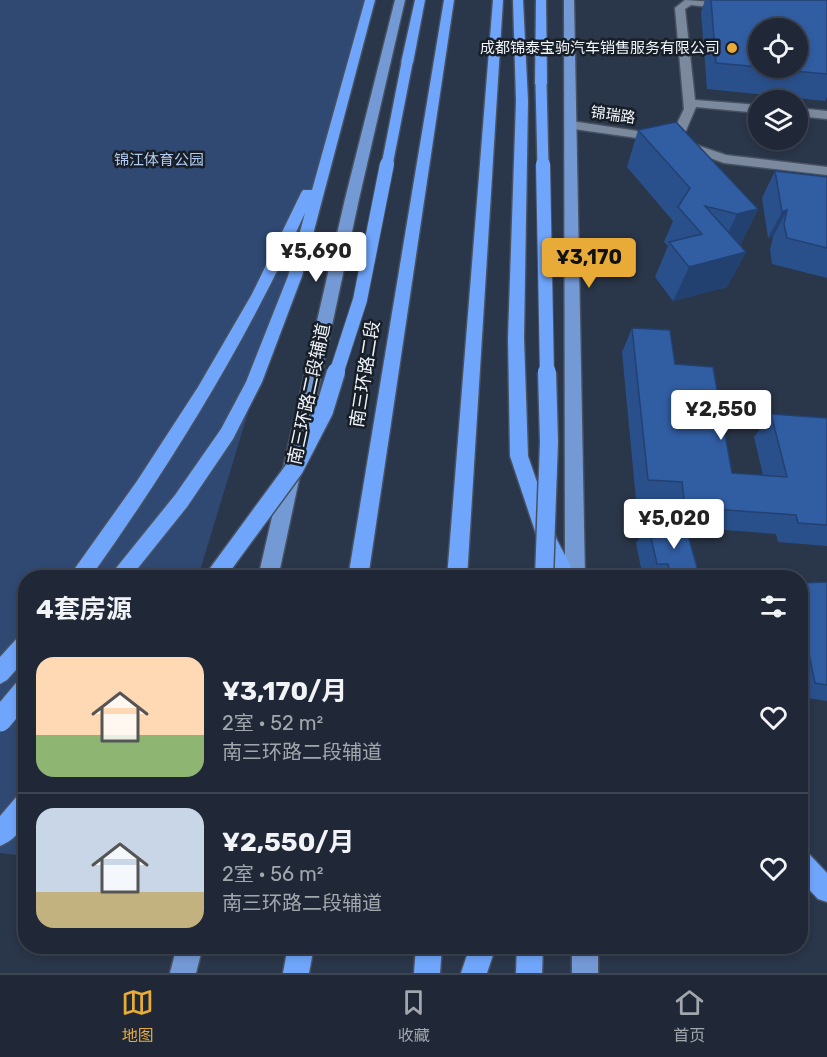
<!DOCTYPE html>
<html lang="zh">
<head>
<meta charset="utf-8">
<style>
	body { margin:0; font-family:Rubik,"Noto Sans SC",sans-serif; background:#28303f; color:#f1f3f6; height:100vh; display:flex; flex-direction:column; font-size:22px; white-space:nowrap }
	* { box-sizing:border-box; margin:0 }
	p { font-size:20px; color:#a2a6ad }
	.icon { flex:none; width:33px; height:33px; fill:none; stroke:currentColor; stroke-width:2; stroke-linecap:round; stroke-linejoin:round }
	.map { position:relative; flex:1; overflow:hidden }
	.panel { position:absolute; left:18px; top:570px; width:790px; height:384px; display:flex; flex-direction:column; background:#202837; border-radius:24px; box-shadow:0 3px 9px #0003,0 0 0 2px #3d4452 }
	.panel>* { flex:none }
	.tools { position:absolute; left:748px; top:18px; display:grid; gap:12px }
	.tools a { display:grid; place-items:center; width:60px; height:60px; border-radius:50%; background:#202837; box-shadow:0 3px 9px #0003,0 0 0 2px #3d4452; font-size:30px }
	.price { position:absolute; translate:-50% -51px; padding:0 14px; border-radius:6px; background:#fff; color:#222; font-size:20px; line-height:39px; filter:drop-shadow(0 2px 3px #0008) }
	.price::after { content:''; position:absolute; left:50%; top:36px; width:18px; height:14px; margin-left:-9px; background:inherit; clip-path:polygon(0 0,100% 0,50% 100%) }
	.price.on { background:#e8ab37; color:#111 }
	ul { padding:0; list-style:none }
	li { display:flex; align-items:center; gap:18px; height:150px; padding:0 18px }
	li+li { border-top:2px solid #3d4452 }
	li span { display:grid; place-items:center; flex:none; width:168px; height:120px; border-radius:18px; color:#555 }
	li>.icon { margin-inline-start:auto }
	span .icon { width:72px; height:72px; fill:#fffc; stroke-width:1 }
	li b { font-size:26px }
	h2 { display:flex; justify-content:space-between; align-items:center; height:72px; padding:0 18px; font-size:26px }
	.dock { display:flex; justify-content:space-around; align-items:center; height:84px; border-top:2px solid #3d4452; background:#202837; font-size:16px; color:#a2a6ad }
	.dock a { display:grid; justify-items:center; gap:3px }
	.dock .on { color:#e8ab37 }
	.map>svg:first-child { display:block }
	.green { fill:#2f4973 }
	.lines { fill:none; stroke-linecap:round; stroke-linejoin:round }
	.minor-casing { stroke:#485160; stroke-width:3 }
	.major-casing { stroke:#485160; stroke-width:3 }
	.highway-casing { stroke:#485160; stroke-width:3 }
	.minor { fill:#7b899f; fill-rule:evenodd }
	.major { fill:#749ad6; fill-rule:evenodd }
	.highway { fill:#6fa5fb; fill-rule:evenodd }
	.highway-bridge-far3-casing { stroke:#485160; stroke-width:14; stroke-linecap:butt }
	.highway-bridge-far2-casing { stroke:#485160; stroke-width:16; stroke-linecap:butt }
	.highway-bridge-far1-casing { stroke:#485160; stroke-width:21; stroke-linecap:butt }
	.highway-bridge-casing { stroke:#485160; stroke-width:26; stroke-linecap:butt }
	.highway-bridge-far3 { stroke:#6fa5fb; stroke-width:11 }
	.highway-bridge-far2 { stroke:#6fa5fb; stroke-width:14 }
	.highway-bridge-far1 { stroke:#6fa5fb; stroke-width:18 }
	.highway-bridge { stroke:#6fa5fb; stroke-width:23 }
	.wall { fill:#2a508b }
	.shaded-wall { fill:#224171 }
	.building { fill:#315da2; stroke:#224171; stroke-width:1.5 }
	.poi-dot { fill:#e8ab37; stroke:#181e26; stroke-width:2 }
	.labels { text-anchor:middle; stroke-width:5; stroke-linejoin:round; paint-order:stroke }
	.far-poi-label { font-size:15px; fill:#f0f5fd; stroke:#181e26; text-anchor:end }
	.far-street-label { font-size:15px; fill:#f0f5fd; stroke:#181e26 }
	.far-park-label { font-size:15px; fill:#b3ccf3; stroke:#181e26 }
	.street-label { font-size:18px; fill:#f0f5fd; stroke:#181e26 }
</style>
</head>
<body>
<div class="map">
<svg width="827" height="973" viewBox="0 0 827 973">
	<rect width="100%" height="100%" fill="#2a3649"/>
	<!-- green -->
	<path class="green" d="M0 0H374L198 577 26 578 25 856 0 853Z"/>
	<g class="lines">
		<!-- minor casing -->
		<g class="minor-casing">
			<g id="minor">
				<path d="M685 0 728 3 733 6 728 9 691 5 685 9 695 100 759 105V113L696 107 682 140 726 155 827 167V175L724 163 665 142 567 128V122L571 121 671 136 684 109 675 8Z"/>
				<path d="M798 108 827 111V119L798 116Z"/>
			</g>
		</g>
		<!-- major casing -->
		<g class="major-casing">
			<g id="major">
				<path d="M395 0H405L359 199 278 578H258L345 199Z"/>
				<path d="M564 0H574L585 578H565Z"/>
				<path d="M177 946H203L196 973H170Z"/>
				<rect x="572" y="946" width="26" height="27"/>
			</g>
		</g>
		<!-- highway casing -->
		<g class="highway-casing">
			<g id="highway">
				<path d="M365 0H375L302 276 262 382 233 439 187 507 130 578H108L175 495 221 429 246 382 288 276 305 213C246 342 172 463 90 578H68L137 481 198 387 252 294 301 193 303 190H312Z"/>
				<path d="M415 0H425L413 63 407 66 401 63Z"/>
				<path d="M444 0H454L368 578H348Z"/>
				<path d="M493 0H503L467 578H447Z"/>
				<path d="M513 0H523L528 101 524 338 528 456 557 540 577 578H556L539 543 510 456 508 338 516 101Z"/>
				<path d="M536 0H546L547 84 541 87 535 84Z"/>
				<path d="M26 633V659L7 680 0 684V657L19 636Z"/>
				<path d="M26 792C26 816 26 835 0 846V816L18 795Z"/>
				<path d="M801 852 810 855 827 873V902L818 899 801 881Z"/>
				<path d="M288 946H314L309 973H283Z"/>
				<path d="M416 946H442L440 973H414Z"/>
				<path d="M470 946H496L487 973H461Z"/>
				<path d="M517 946H543L542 973H516Z"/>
			</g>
		</g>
		<!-- minor -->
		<use href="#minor" class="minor"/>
		<!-- major -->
		<use href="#major" class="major"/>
		<!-- highway -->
		<use href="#highway" class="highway"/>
		<!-- highway-bridge-far3 casing -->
		<g class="highway-bridge-far3-casing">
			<g id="highway-bridge-far3">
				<path d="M541 84 543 165"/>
				<path d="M387 165 407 63"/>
			</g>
		</g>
		<!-- highway-bridge-far2 casing -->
		<g class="highway-bridge-far2-casing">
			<g id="highway-bridge-far2">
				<path d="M543 164 547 374"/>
				<path d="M336 374 360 300 387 164"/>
			</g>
		</g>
		<!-- highway-bridge-far1 casing -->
		<g class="highway-bridge-far1-casing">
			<g id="highway-bridge-far1">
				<path d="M214 578 294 469 324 411 336 372"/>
				<path d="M544 578 549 442 547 372"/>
			</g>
		</g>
		<!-- highway-bridge casing -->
		<g class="highway-bridge-casing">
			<path id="highway-bridge" d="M0 720 26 689"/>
		</g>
		<!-- highway-bridge-far3 -->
		<use href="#highway-bridge-far3" class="highway-bridge-far3"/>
		<!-- highway-bridge-far2 -->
		<use href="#highway-bridge-far2" class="highway-bridge-far2"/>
		<!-- highway-bridge-far1 -->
		<use href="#highway-bridge-far1" class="highway-bridge-far1"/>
		<!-- highway-bridge -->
		<use href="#highway-bridge" class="highway-bridge"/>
	</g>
	<!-- wall -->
	<g class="wall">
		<path d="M705 0H827V97L825 101 707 89 701 12Z"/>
		<path d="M638 130 758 209 740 245H739L746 252 727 287 673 301 655 277 668 246 664 242 673 221 627 167Z"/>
		<path d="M775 171 827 177V278L772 264 770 250 773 237 768 238 762 198Z"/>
		<path d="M632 328 675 364 732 473 763 475 754 437 771 414 827 418V546L778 542 776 534 686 527 700 578H643L636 543 648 525 671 524 668 503 636 500 622 352Z"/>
		<path d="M827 582V701L801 697V583Z"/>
	</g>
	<!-- shaded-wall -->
	<g class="shaded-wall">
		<path d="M758 209 740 245 720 250 737 214Z"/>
		<path d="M787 210 773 237 768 238 782 212Z"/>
		<path d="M746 252 727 287 673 301 689 267Z"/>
	</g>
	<!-- building -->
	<g class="building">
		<path d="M711 0H827V74L759 68H798V28H759V67L716 63Z"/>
		<path d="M676 122 758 209 737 214 705 206 746 252 689 267 669 242 702 234 678 207 690 188 638 130Z"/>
		<path d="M775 171 827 177V248L787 238 784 224 787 210 782 212Z"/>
		<path d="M632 328 670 330 675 364 713 367 732 473 787 477 771 414 827 418V525L798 523 796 515 685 507 682 482 648 480Z"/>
		<path d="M685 524 700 578H671L668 564H657L648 525Z"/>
		<path d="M827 582V685L815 683 803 626H801V583Z"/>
	</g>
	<!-- markers -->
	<circle class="poi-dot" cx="732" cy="48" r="6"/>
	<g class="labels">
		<!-- far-poi labels -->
		<g class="far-poi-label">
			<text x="720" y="53">成都锦泰宝驹汽车销售服务有限公司</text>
		</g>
		<!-- far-street labels -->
		<g class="far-street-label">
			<text transform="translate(613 115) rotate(8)" y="5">锦瑞路</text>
		</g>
		<!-- far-park labels -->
		<g class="far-park-label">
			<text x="159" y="165">锦江体育公园</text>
		</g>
		<!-- street labels -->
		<g class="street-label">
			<text transform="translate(365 374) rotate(-81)" y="6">南三环路二段</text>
			<text transform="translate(309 394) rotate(-78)" y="6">南三环路二段辅道</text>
		</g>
	</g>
</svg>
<div class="tools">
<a><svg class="icon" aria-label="locate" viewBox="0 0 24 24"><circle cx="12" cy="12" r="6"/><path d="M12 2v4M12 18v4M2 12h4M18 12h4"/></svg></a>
<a><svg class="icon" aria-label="layers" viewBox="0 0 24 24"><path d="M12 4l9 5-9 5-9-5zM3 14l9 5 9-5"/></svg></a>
</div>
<b class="price" style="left:316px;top:283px">¥5,690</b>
<b class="price on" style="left:589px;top:289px">¥3,170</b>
<b class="price" style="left:721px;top:441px">¥2,550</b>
<b class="price" style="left:674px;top:550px">¥5,020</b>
<section class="panel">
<h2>4套房源<svg class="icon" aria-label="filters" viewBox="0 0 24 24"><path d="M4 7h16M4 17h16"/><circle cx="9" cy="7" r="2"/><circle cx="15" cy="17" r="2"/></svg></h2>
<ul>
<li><span style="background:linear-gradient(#ffd9b3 65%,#8fb573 0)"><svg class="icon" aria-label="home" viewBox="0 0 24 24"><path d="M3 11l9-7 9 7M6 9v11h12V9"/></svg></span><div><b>¥3,170/月</b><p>2室 · 52 m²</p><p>南三环路二段辅道</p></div><svg class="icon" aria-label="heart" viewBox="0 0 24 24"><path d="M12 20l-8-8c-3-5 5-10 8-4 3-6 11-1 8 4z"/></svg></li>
<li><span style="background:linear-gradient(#c9d6e8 70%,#c2b280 0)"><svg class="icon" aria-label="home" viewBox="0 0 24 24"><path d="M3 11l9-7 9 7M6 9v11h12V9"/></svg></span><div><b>¥2,550/月</b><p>2室 · 56 m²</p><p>南三环路二段辅道</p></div><svg class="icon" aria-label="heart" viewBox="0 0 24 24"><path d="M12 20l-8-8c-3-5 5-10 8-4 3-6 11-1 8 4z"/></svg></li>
</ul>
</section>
</div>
<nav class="dock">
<a class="on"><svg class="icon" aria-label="map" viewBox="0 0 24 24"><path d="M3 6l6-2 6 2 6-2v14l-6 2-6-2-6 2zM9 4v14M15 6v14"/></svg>地图</a>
<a><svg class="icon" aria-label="saved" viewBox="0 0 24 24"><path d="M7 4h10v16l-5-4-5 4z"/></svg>收藏</a>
<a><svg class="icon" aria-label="home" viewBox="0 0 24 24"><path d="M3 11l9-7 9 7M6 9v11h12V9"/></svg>首页</a>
</nav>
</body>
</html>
